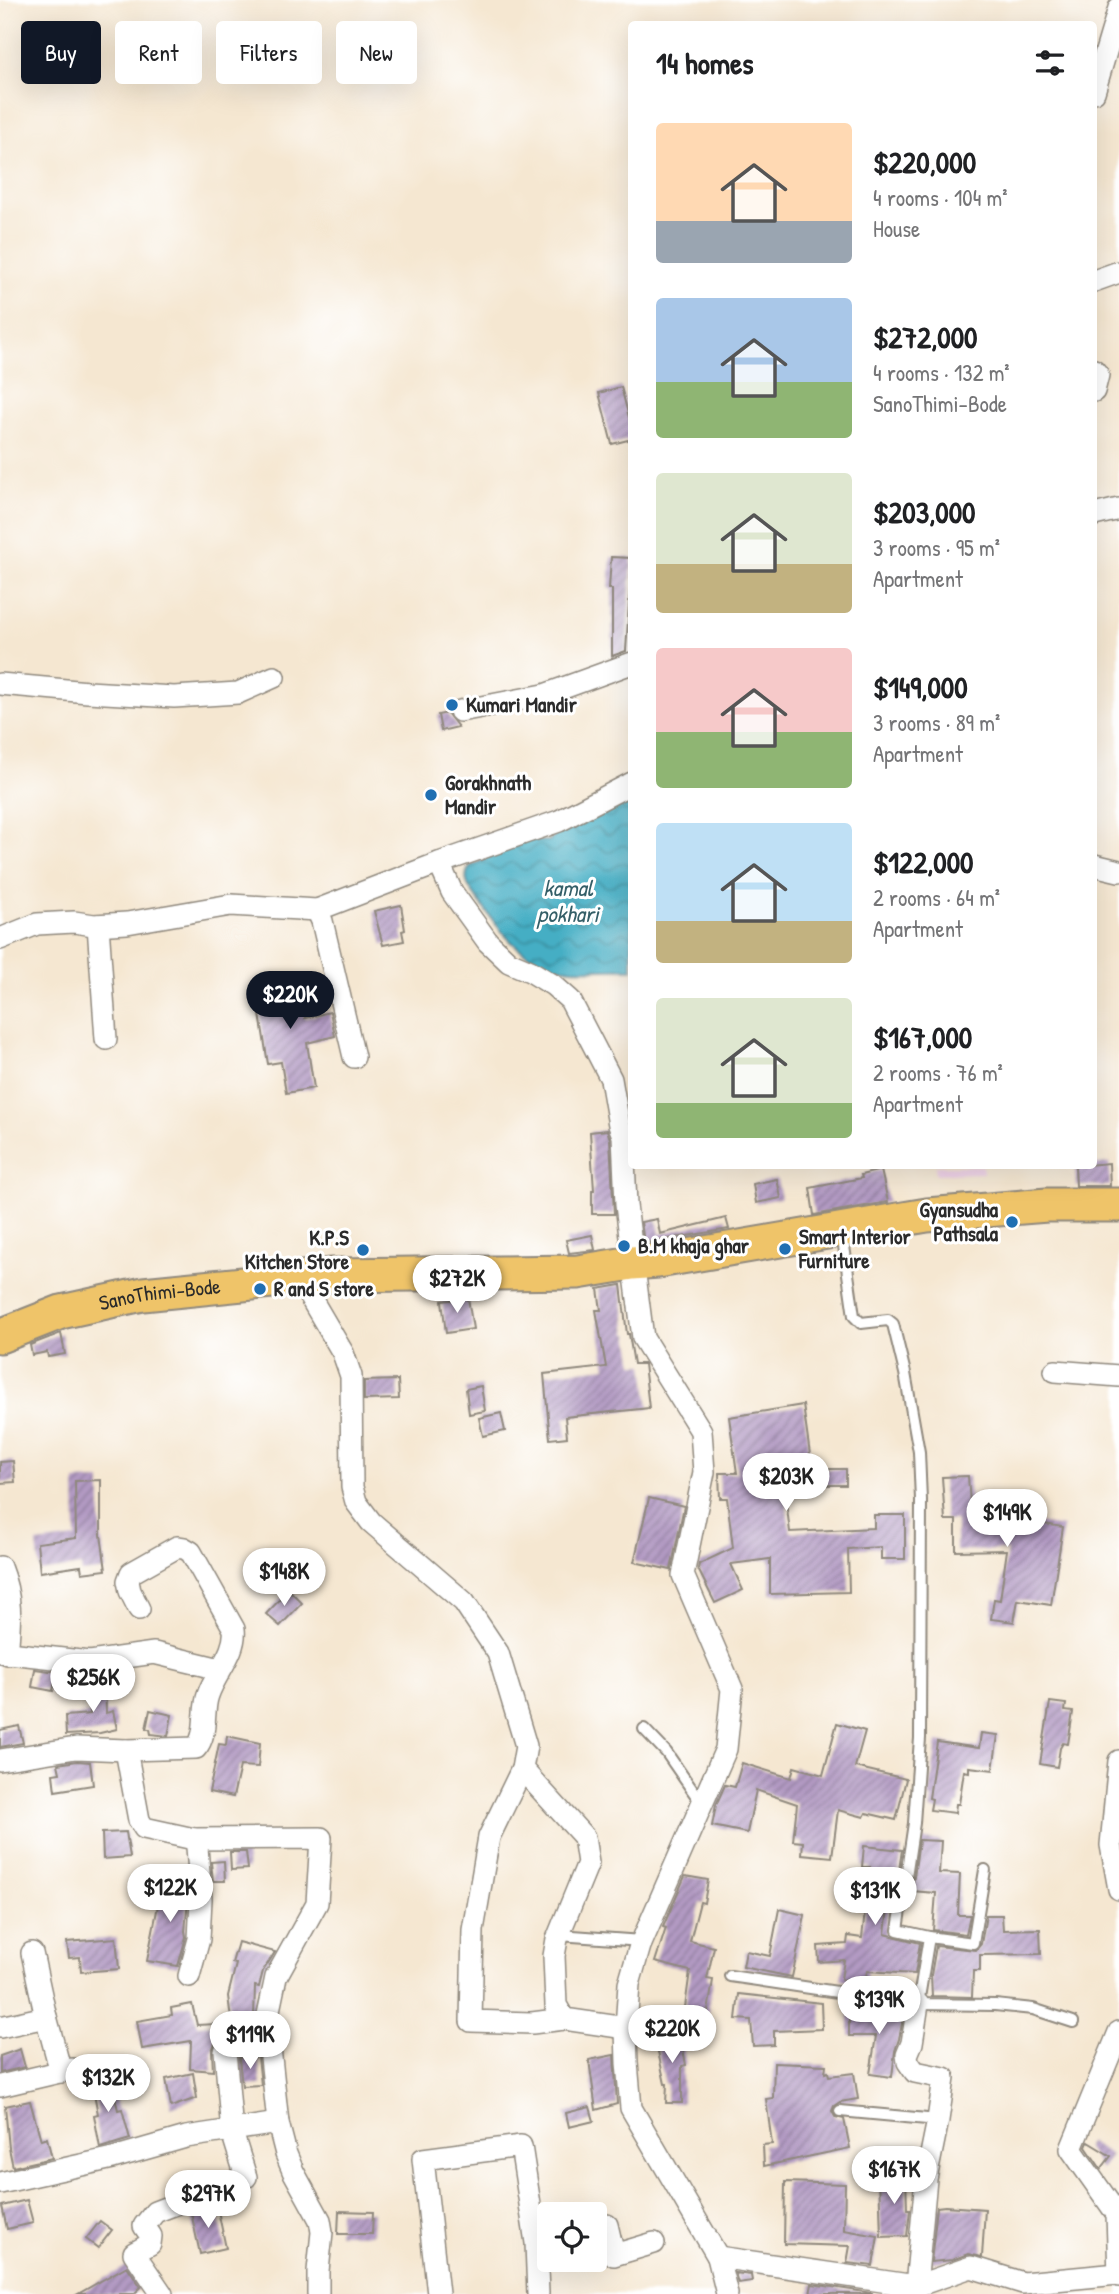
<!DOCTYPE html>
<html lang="en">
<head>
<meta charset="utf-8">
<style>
	body { margin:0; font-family:"Patrick Hand",sans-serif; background:#f2f2f2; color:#202124; height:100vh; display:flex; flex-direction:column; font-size:26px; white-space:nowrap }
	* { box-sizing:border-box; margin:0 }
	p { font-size:23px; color:#757577 }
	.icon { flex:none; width:38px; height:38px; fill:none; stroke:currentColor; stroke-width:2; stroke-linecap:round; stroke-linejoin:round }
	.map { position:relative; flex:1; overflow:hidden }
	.panel { position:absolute; left:628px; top:21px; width:469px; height:1148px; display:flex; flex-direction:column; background:#fff; border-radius:7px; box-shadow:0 7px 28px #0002 }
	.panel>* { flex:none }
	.guide { position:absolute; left:21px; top:21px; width:502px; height:63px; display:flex; gap:14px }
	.fabs { position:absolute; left:537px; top:2202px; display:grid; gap:14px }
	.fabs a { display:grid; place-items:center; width:70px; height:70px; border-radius:7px; background:#fff; box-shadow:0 7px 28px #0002; font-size:35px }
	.price { position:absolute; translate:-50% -60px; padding:0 16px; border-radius:24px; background:#fff; color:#222; font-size:23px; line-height:46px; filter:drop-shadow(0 2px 4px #0008) }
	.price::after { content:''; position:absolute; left:50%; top:42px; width:21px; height:16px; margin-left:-10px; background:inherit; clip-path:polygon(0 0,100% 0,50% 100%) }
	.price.current { background:#111827; color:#fff }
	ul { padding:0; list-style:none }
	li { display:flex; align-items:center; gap:21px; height:175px; padding:0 28px }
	li span { display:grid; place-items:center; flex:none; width:196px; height:140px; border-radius:7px; color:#555 }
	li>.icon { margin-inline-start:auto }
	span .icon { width:84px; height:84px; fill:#fffc; stroke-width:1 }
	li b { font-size:30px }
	h2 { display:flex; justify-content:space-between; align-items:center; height:84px; padding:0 28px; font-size:30px }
	.chip { padding:0 24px; border-radius:7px; background:#fff; box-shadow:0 7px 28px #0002; font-size:24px; line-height:63px }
	.chip.current { background:#111827; color:#fff }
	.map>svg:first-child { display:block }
	.built { fill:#efd0e7 }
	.water { fill:url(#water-waves); stroke:#386c78; stroke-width:2 }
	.building { fill:url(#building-hatch) }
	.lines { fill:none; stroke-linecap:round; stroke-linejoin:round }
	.service-casing { stroke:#90897e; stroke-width:14 }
	.minor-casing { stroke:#90897e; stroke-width:24 }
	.primary-casing { stroke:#90897e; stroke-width:37 }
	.service { stroke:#fff; stroke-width:10 }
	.minor { stroke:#fff; stroke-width:21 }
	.primary { stroke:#efc469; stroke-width:33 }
	.poi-dot { fill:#1f6fb2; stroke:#fff; stroke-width:2.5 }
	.labels { text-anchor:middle; stroke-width:6; stroke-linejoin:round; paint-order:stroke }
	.poi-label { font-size:21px; font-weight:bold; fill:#2b2b2b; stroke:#fff; text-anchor:start }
	.street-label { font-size:21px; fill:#2b2b2b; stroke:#fff }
	.water-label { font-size:23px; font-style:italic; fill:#355f68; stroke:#fff }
</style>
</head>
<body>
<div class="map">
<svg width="1119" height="2294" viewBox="0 0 1119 2294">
	<defs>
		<pattern id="water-waves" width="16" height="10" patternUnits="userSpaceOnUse" patternTransform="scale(1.75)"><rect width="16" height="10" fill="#45aec4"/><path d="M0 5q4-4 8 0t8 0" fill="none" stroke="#3a8e9f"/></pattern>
		<pattern id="building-hatch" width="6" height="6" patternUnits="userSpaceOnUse" patternTransform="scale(1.75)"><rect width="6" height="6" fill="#b29ac3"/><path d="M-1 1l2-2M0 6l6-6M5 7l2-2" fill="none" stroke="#917e9f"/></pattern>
	</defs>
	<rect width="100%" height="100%" fill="#fff"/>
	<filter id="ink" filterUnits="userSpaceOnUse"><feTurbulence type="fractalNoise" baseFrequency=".0143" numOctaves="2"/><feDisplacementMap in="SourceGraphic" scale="14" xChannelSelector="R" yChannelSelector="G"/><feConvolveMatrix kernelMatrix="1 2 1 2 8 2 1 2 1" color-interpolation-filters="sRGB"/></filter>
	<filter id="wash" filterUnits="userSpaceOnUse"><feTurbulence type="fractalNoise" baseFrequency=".00686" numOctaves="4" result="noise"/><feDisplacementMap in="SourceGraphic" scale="28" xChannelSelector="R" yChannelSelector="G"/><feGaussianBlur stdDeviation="1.57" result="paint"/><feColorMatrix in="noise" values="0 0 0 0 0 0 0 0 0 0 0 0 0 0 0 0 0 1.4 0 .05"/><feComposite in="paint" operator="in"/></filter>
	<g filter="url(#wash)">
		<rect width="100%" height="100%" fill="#f5e7d1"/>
		<!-- built -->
		<path class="built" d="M935 1166H983V1173L936 1174Z"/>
		<!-- water -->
		<path class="water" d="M632 796V969C612 968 591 970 571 969 523 964 504 936 478 900 470 889 461 880 470 866L529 838 538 841H549L556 833 558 824 620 797Z"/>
		<g id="blocks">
			<!-- building -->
			<g class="building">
				<path d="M621 387 632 429V439L612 444 599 393Z"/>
				<path d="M611 557 632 558 626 651 612 656V589H609Z"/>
				<path d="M447 713 458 727 441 731 438 715Z"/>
				<path d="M401 905 405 930 402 931 404 941 383 945 374 911Z"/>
				<path d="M298 977 305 1018 330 1012 335 1036 307 1043 314 1088 286 1093 281 1062 268 1064 255 983Z"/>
				<path d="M607 1130 610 1139 614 1214H592V1190H594L590 1132Z"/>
				<path d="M1109 1163 1110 1186H1076L1075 1166Z"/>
				<path d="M881 1170 888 1202 814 1215 810 1188 862 1178 861 1175Z"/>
				<path d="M777 1179 781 1198 756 1203 753 1184Z"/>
				<path d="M726 1218 729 1229 644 1243 641 1222 657 1219 660 1234Z"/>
				<path d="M592 1235 595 1250 569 1253 566 1240Z"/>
				<path d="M621 1285 627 1334H629L634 1364H644L649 1408 565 1417 567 1437 550 1439 544 1374 606 1367 596 1310H601L598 1289Z"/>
				<path d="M468 1298 473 1329 446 1333 442 1301Z"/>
				<path d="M61 1333 65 1354 48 1357 47 1352 32 1355 30 1345Z"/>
				<path d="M398 1380 399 1399 364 1400V1381Z"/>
				<path d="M481 1386 485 1411 469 1414 466 1389Z"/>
				<path d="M803 1405 812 1469H846V1485H784L790 1532 874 1528V1515H905V1559H881V1547L848 1549 849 1592 770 1594V1559L731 1564 743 1590 715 1603 698 1569 699 1564 733 1548 727 1498H720L719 1473H737L729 1417Z"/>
				<path d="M501 1413 505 1431 483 1436 479 1418Z"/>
				<path d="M13 1461 15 1482 0 1483V1462Z"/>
				<path d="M968 1476 970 1504H975L976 1522 1012 1521V1519L1063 1527 1051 1605 1018 1600 1014 1622 991 1619 994 1599 1000 1600 1007 1550 956 1551V1520H945L942 1477Z"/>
				<path d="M101 1480V1535L106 1570 82 1573 81 1566 40 1572 37 1543 76 1538 75 1481Z"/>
				<path d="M649 1498 684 1506 671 1570 634 1562Z"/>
				<path d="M289 1590 302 1603 280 1626 266 1614Z"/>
				<path d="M35 1669 57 1672 53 1691 32 1687Z"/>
				<path d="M89 1681H105L106 1713 113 1711 117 1729 100 1733 66 1735 65 1716 90 1714Z"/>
				<path d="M1050 1702 1066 1704 1065 1711 1073 1712 1068 1744 1063 1743 1060 1748 1057 1767 1040 1764Z"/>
				<path d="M150 1710 172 1715 168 1736 151 1734 150 1729H146Z"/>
				<path d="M837 1723 865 1731 855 1767 906 1779 896 1820 866 1813 864 1817 838 1810 832 1857 802 1854 803 1842 793 1841 797 1804 756 1790 747 1833 712 1826 716 1805 725 1785 735 1787 742 1763 791 1778 794 1767 823 1775Z"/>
				<path d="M19 1726 23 1743 0 1747V1730Z"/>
				<path d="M981 1733 998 1735 993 1770 969 1767V1772L964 1771 959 1804H956L955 1813 930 1810 932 1799 929 1798 937 1742 979 1748Z"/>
				<path d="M227 1736 260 1743 258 1767 240 1766 233 1797 209 1792 219 1744 226 1745Z"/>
				<path d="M77 1761 90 1762 93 1785 55 1791 53 1774 60 1773 58 1764Z"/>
				<path d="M126 1832 130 1857 103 1859 102 1833Z"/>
				<path d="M919 1840 941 1841 939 1873 960 1874 958 1915H970L966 1934 933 1930 936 1893 912 1891Z"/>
				<path d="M864 1846 902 1850 896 1890H890L885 1934 920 1943 915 1974 867 1971 864 1988 851 1986V1981L841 1979 844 1960 819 1962 818 1946 847 1944 848 1936 862 1938 870 1867H862Z"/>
				<path d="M230 1852H246L248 1869 231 1870Z"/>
				<path d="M224 1861 225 1881H213L211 1862Z"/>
				<path d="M685 1876 708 1880 704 1903 700 1902 690 1941 714 1947 707 1979 713 1980 706 2025 683 2022 690 1971 655 1962 666 1928 663 1927Z"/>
				<path d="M186 1879 188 1899 185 1931 186 1937 178 1966 147 1961 163 1880Z"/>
				<path d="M779 1909 805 1915 792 1977 743 1967 746 1951 770 1956Z"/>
				<path d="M986 1915H1002L1003 1930 1040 1929 1041 1954 980 1955V1971H973L972 1997 932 1996 931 1975 936 1946 976 1950 981 1944Z"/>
				<path d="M116 1938 119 1969 81 1972 80 1957 69 1958 67 1942Z"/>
				<path d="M238 1942 275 1952 263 1971 259 1987 255 1986 254 2017H244V2054H238L234 2042 228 1996 236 1964 232 1963Z"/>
				<path d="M739 1994 821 2003 822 2029 774 2031V2045L753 2046 751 2020 736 2019Z"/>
				<path d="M192 2004 197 2025 216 2024 215 2043 212 2051 213 2071 190 2069 191 2041 142 2049 137 2021 172 2015 171 2008Z"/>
				<path d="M849 2011H901L902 2024 899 2039 895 2051 892 2077 870 2074 876 2036H849Z"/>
				<path d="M680 2033 686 2065 682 2066V2103H666L667 2084H665L655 2038Z"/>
				<path d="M20 2049 25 2067 0 2073V2056Z"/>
				<path d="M614 2055 617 2104 596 2110 589 2060Z"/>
				<path d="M258 2057 261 2085 242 2086 239 2058Z"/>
				<path d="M774 2063 826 2065 825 2073 828 2072 829 2076 854 2073 858 2099 840 2102 834 2106 832 2111 835 2117 844 2119 850 2148 764 2166 763 2145 772 2144 766 2099 773 2098Z"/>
				<path d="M193 2073 197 2098 171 2107 166 2079Z"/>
				<path d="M110 2075 118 2110 122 2109 130 2139 100 2148 94 2115 98 2114 91 2078Z"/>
				<path d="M30 2101 41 2140 47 2138 52 2158 13 2167 9 2148 5 2106Z"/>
				<path d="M590 2107 594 2121 569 2127 566 2113Z"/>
				<path d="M1088 2142 1111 2156 1101 2169 1086 2147Z"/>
				<path d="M906 2174 907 2210H910L907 2236 881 2237 879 2175Z"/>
				<path d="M785 2182 845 2184 844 2230 878 2236 873 2266 847 2263 850 2246 784 2244Z"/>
				<path d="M27 2200 33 2223 7 2229 2 2206Z"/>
				<path d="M217 2206 226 2248 200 2254 191 2212Z"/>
				<path d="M945 2206 985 2209 982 2257 968 2254 952 2260 931 2262 937 2207Z"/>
				<path d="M339 2211 373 2212 372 2234H338Z"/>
				<path d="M100 2221 112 2230 98 2248 86 2239Z"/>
				<path d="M127 2266 141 2287 134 2294H78Z"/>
				<path d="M735 2273 751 2275 752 2281 738 2283Z"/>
				<path d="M812 2284 872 2293V2294H810Z"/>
			</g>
		</g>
	</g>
	<g filter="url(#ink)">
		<use href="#blocks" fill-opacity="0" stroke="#90897e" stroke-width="2"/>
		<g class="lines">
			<!-- service casing -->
			<g class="service-casing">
				<g id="service">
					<path d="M842 1232 854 1316 861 1323 888 1320 893 1324 905 1373 919 1452 921 1500 920 1738 914 1823 898 1930 929 1937 918 2004"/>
					<path d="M644 1729 666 1752 702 1804"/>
					<path d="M559 1935 642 1941"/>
					<path d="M929 1937 973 1943 985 1870"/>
					<path d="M730 1976 918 2004 995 2005 1033 2009 1073 2022"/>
					<path d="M840 2111 938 2120"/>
				</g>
			</g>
			<!-- minor casing -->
			<g class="minor-casing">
				<g id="minor">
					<path d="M1094 92 1119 8"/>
					<path d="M1094 281 1119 272"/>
					<path d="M1094 370 1098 375 1094 391"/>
					<path d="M1094 515 1119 509"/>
					<path d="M0 684 88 692 174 697 238 693 274 677"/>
					<path d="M460 711 544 695 632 663"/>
					<path d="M439 863 452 892 488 942 509 962 530 971 553 985 570 1000 611 1079 619 1125 623 1136 626 1205 643 1338 701 1431 704 1472 683 1575 732 1689 726 1749 640 1946 629 1984 626 2028 627 2063 631 2108 718 2257 727 2294"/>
					<path d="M1094 865 1119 871"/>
					<path d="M317 910 322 921 354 1057"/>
					<path d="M98 925 106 1039"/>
					<path d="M0 939 37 924 74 922 94 925 127 923 231 905 317 910 439 863 559 821 632 783"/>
					<path d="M299 1278 343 1353 351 1376 352 1487 356 1502 371 1522 464 1602 498 1653 526 1746 522 1769 584 1837 588 1863 557 1939 554 1956 556 2005 564 2019 626 2028"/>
					<path d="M1055 1371 1119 1376"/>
					<path d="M0 1567C13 1600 10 1621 7 1654"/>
					<path d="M0 1652 90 1662 154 1653 220 1669"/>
					<path d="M126 1750 139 1820 144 1828 194 1839 197 1847 201 1899 199 1939 189 1976"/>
					<path d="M0 1760 76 1748 126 1750 196 1748C208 1735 202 1711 208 1695 215 1673 237 1652 234 1629L191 1552 184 1548 177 1547 131 1573 128 1581 130 1591 139 1609"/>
					<path d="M1119 1761 1111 1845 1119 1889"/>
					<path d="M522 1769 489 1837 473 1930 471 2021 532 2023 564 2019"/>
					<path d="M194 1839 321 1838 317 1903 276 1977 267 2020 278 2123 286 2154 293 2171 320 2220 322 2232 318 2271V2294"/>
					<path d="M32 1953 45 2013 61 2072"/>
					<path d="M0 2027 46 2017"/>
					<path d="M1119 2032 1071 2149 1117 2214 1119 2276"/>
					<path d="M0 2086 72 2069"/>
					<path d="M0 2183 113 2158 186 2137 278 2123"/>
					<path d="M595 2228 607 2225 614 2255 654 2243"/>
					<path d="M718 2257 916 2286 971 2267 1023 2283 1118 2274"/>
					<path d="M916 2286 926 2179 938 2120 944 2078 915 2072 908 2062 907 2055 912 2043 918 2004"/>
					<path d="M162 2294 134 2253 150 2244 151 2236 144 2226 155 2212 246 2177 232 2132 225 2051"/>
					<path d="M438 2294 423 2159 521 2146 536 2243 538 2294"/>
				</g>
			</g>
			<!-- primary casing -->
			<g class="primary-casing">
				<g id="primary">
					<path id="s1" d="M0 1336 61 1312 143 1294 333 1275 578 1272 632 1263 658 1261 927 1215 1047 1205H1119"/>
				</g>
			</g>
			<!-- service -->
			<use href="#service" class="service"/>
			<!-- minor -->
			<use href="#minor" class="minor"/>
			<!-- primary -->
			<use href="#primary" class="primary"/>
		</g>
	</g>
	<!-- markers -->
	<g class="poi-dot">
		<circle cx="452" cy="705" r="7"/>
		<circle cx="431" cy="795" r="7"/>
		<circle cx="1012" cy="1222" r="7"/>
		<circle cx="624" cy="1246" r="7"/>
		<circle cx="785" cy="1249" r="7"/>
		<circle cx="363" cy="1250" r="7"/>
		<circle cx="260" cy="1289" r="7"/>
	</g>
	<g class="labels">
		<!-- poi labels -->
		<g class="poi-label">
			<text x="466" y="712">Kumari Mandir</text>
			<text x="445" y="790">Gorakhnath<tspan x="445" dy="24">Mandir</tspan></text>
			<text x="998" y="1217" text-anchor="end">Gyansudha<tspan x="998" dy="24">Pathsala</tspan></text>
			<text x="799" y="1244">Smart Interior<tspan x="799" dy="24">Furniture</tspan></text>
			<text x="349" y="1245" text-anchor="end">K.P.S<tspan x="349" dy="24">Kitchen Store</tspan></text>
			<text x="638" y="1253">B.M khaja ghar</text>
			<text x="274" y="1296">R and S store</text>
		</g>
		<!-- street labels -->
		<g class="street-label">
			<text dy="7" stroke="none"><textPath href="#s1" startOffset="166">SanoThimi-Bode</textPath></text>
		</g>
		<!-- water labels -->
		<g class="water-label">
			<text x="568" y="896">kamal<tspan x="568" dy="26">pokhari</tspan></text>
		</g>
	</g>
</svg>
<div class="fabs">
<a><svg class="icon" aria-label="locate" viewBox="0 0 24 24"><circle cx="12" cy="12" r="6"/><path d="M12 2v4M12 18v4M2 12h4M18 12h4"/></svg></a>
</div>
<b class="price current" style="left:290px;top:1031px">$220K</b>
<b class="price" style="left:457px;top:1315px">$272K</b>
<b class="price" style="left:786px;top:1513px">$203K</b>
<b class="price" style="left:1007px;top:1549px">$149K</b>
<b class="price" style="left:284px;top:1608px">$148K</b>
<b class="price" style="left:93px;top:1714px">$256K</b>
<b class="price" style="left:170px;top:1924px">$122K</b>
<b class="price" style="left:875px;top:1927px">$131K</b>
<b class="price" style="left:879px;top:2036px">$139K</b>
<b class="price" style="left:672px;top:2065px">$220K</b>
<b class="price" style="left:250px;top:2071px">$119K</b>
<b class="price" style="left:108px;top:2114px">$132K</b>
<b class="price" style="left:894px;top:2206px">$167K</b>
<b class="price" style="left:208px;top:2230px">$297K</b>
<div class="guide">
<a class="chip current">Buy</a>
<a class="chip">Rent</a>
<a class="chip">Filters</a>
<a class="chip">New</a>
</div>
<section class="panel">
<h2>14 homes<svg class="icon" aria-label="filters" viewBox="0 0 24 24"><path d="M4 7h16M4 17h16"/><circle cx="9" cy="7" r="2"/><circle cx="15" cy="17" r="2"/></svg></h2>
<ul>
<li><span style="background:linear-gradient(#ffd9b3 70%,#9aa5b1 0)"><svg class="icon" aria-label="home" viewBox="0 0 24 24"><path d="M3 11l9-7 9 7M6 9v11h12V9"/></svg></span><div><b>$220,000</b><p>4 rooms · 104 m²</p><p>House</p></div></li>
<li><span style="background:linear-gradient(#a9c7e8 60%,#8fb573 0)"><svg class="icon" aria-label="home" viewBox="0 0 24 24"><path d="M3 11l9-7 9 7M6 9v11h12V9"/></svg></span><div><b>$272,000</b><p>4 rooms · 132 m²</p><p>SanoThimi-Bode</p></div></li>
<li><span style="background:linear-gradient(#dfe7d0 65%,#c2b280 0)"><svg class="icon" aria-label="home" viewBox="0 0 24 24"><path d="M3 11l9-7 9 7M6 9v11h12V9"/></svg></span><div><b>$203,000</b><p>3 rooms · 95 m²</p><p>Apartment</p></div></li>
<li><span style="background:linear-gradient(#f6c9c9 60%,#8fb573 0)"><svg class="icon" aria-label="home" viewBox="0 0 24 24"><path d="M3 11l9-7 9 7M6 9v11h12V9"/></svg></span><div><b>$149,000</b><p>3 rooms · 89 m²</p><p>Apartment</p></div></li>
<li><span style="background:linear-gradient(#bfe0f5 70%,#c2b280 0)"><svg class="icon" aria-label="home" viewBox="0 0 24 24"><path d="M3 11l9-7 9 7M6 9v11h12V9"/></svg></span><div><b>$122,000</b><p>2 rooms · 64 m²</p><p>Apartment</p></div></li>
<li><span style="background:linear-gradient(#dfe7d0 75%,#8fb573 0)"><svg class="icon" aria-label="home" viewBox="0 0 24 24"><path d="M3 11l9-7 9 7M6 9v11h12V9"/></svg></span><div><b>$167,000</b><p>2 rooms · 76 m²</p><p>Apartment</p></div></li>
</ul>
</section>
</div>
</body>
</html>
